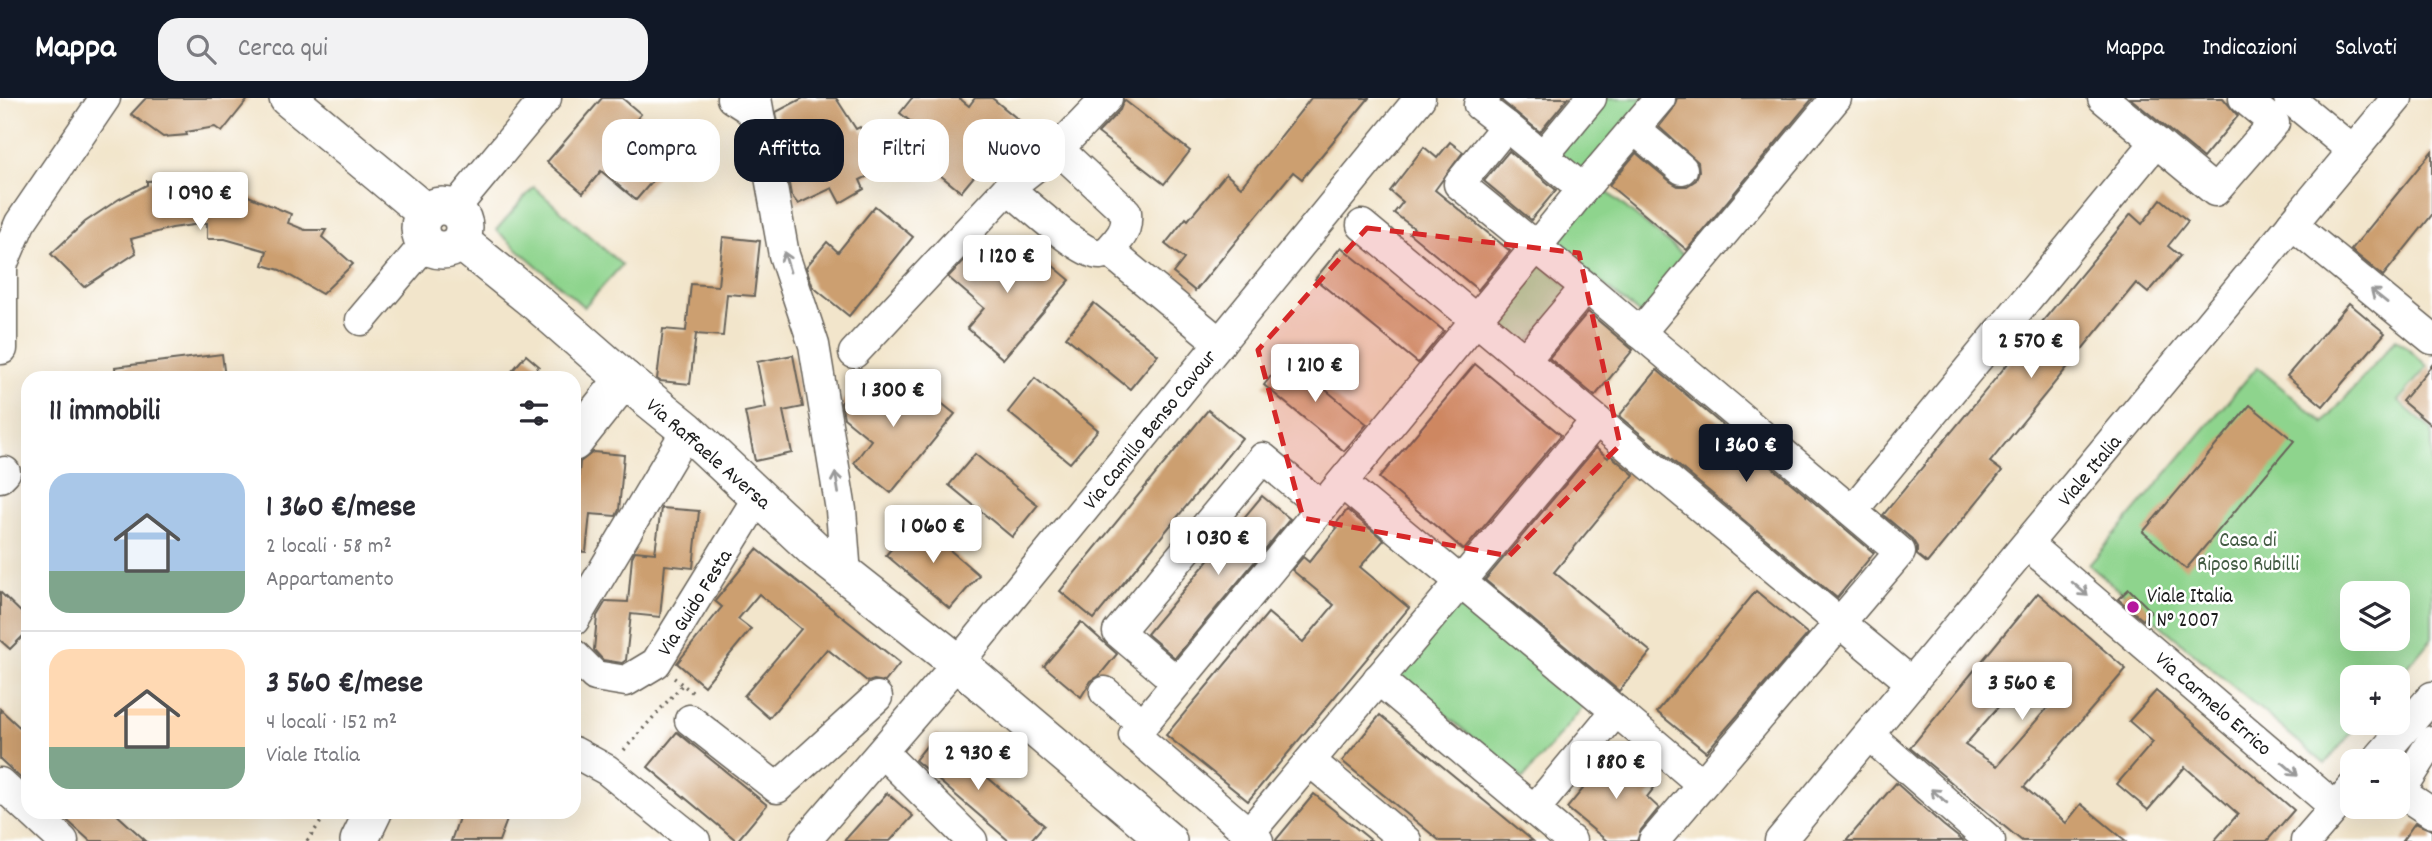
<!DOCTYPE html>
<html lang="it">
<head>
<meta charset="utf-8">
<style>
	body { margin:0; font-family:Dekko,sans-serif; background:#f2f2f3; color:#2b2b33; height:100vh; display:flex; flex-direction:column; font-size:26px; white-space:nowrap }
	* { box-sizing:border-box; margin:0 }
	p { font-size:23px; color:#7c7c81 }
	.icon { flex:none; width:38px; height:38px; fill:none; stroke:currentColor; stroke-width:2; stroke-linecap:round; stroke-linejoin:round }
	.map { position:relative; flex:1; overflow:hidden }
	.details { position:absolute; left:21px; top:273px; width:560px; height:448px; display:flex; flex-direction:column; background:#fff; border-radius:21px; box-shadow:0 7px 28px #0002 }
	.details>* { flex:none }
	.guide { position:absolute; left:602px; top:21px; width:665px; height:63px; display:flex; gap:14px }
	.tools { position:absolute; left:2340px; top:483px; display:grid; gap:14px }
	.tools a { display:grid; place-items:center; width:70px; height:70px; border-radius:14px; background:#fff; box-shadow:0 7px 28px #0002; font-size:35px }
	.price { position:absolute; translate:-50% -60px; padding:0 16px; border-radius:7px; background:#fff; color:#222; font-size:23px; line-height:46px; filter:drop-shadow(0 2px 4px #0008) }
	.price::after { content:''; position:absolute; left:50%; top:42px; width:21px; height:16px; margin-left:-10px; background:inherit; clip-path:polygon(0 0,100% 0,50% 100%) }
	.price.active { background:#111827; color:#fff }
	ul { padding:0; list-style:none }
	li { display:flex; align-items:center; gap:21px; height:175px; padding:0 28px }
	li+li { border-top:2px solid #e1e1e2 }
	li span { display:grid; place-items:center; flex:none; width:196px; height:140px; border-radius:21px; color:#555 }
	li>.icon { margin-inline-start:auto }
	span .icon { width:84px; height:84px; fill:#fffc; stroke-width:1 }
	li b { font-size:30px }
	h2 { display:flex; justify-content:space-between; align-items:center; height:84px; padding:0 28px; font-size:30px }
	.tag { padding:0 24px; border-radius:21px; background:#fff; box-shadow:0 7px 28px #0002; font-size:24px; line-height:63px }
	.tag.active { background:#111827; color:#fff }
	header { display:flex; align-items:center; gap:42px; box-sizing:border-box; height:98px; padding:0 35px; background:#111827; color:#fff }
	header strong { font-size:33px }
	nav { display:flex; gap:38px; margin-inline-start:auto; font-size:24px }
	.search { width:490px; height:63px; background:#f2f2f3; display:flex; align-items:center; gap:18px; box-sizing:border-box; padding:0 24px; border-radius:21px; color:#7c7c81; font-size:26px }
	.map>svg:first-child { display:block }
	.green { fill:#8ed48d; stroke:#557854; stroke-width:2; fill-rule:evenodd }
	.building { fill:#cc9f70; fill-rule:evenodd }
	.lines { fill:none; stroke-linecap:round; stroke-linejoin:round }
	.minor-casing { stroke:#676259; stroke-width:33 }
	.major-casing { stroke:#676259; stroke-width:40 }
	.path { stroke:#676259; stroke-width:3.5; stroke-dasharray:2 5; stroke-linecap:butt }
	.minor { stroke:#fff; stroke-width:30 }
	.major { stroke:#fff; stroke-width:37 }
	.oneway { stroke:#999 }
	.marked { fill:#d62828; fill-opacity:0.2; stroke:#d62828; stroke-width:5; stroke-dasharray:14 9; stroke-linejoin:round }
	.poi-dot { fill:#b5179e; stroke:#fff; stroke-width:2.5 }
	.labels { text-anchor:middle; stroke-width:5; stroke-linejoin:round; paint-order:stroke }
	.street-label { font-size:21px; fill:#1c1c1c; stroke:#fff }
	.park-label { font-size:21px; fill:#445c44; stroke:#fff }
	.poi-label { font-size:21px; fill:#1c1c1c; stroke:#fff; text-anchor:start }
</style>
</head>
<body>
<header>
<strong>Mappa</strong>
<div class="search"><svg class="icon" aria-label="search" viewBox="0 0 24 24"><circle cx="10" cy="10" r="6"/><path d="M15 15l6 6"/></svg>Cerca qui</div>
<nav><a>Mappa</a><a>Indicazioni</a><a>Salvati</a></nav>
</header>
<div class="map">
<svg width="2432" height="743" viewBox="0 0 2432 743">
	<rect width="100%" height="100%" fill="#fff"/>
	<filter id="ink" filterUnits="userSpaceOnUse"><feTurbulence type="fractalNoise" baseFrequency=".0143" numOctaves="2"/><feDisplacementMap in="SourceGraphic" scale="14" xChannelSelector="R" yChannelSelector="G"/><feConvolveMatrix kernelMatrix="1 2 1 2 8 2 1 2 1" color-interpolation-filters="sRGB"/></filter>
	<filter id="wash" filterUnits="userSpaceOnUse"><feTurbulence type="fractalNoise" baseFrequency=".00686" numOctaves="4" result="noise"/><feDisplacementMap in="SourceGraphic" scale="28" xChannelSelector="R" yChannelSelector="G"/><feGaussianBlur stdDeviation="1.57" result="paint"/><feColorMatrix in="noise" values="0 0 0 0 0 0 0 0 0 0 0 0 0 0 0 0 0 1.4 0 .05"/><feComposite in="paint" operator="in"/></filter>
	<g filter="url(#wash)">
		<rect width="100%" height="100%" fill="#f2e5cb"/>
		<!-- green -->
		<g class="green">
			<path d="M1601 0H1651L1585 79 1556 55Z"/>
			<path d="M534 89 622 167 584 209 496 132Z"/>
			<path d="M1601 89 1688 161 1641 217 1554 146Z"/>
			<path d="M1539 164 1572 192 1526 248 1492 221Z"/>
			<path d="M2396 241 2428 268 2398 303 2432 332V540L2398 581 2352 579V625H2360L2325 666 2089 467 2257 269 2324 325ZM2352 495H2398V541H2352Z"/>
			<path d="M1463 497 1589 602 1523 681 1397 577Z"/>
		</g>
		<g id="blocks">
			<!-- building -->
			<g class="building">
				<path d="M146 0H249L222 34 215 29 186 34 187 37 163 39 131 16Z"/>
				<path d="M602 0H622L641 16 621 40 661 73 636 102 601 73 583 95 547 64Z"/>
				<path d="M803 0H836L856 31 860 29 883 71 860 82 864 91 840 105 832 90 798 106 791 97 776 14Z"/>
				<path d="M912 0H959L969 8 975 0H992L1020 23 961 94 924 64 938 46 900 15Z"/>
				<path d="M1311 0H1369L1302 81 1293 74 1195 193 1173 175 1184 161 1165 146 1186 120 1188 122 1226 76 1241 89Z"/>
				<path d="M1502 0H1568L1540 34 1502 3Z"/>
				<path d="M1677 0H1813L1687 152 1609 87 1636 55 1671 84 1678 88H1687L1696 82 1699 73 1698 64 1659 29 1673 11Z"/>
				<path d="M2130 0H2223L2238 18 2203 60Z"/>
				<path d="M1124 2 1190 53 1164 86 1098 35 1120 12Z"/>
				<path d="M1450 44 1463 54 1435 92 1510 153 1478 192 1409 135 1414 130 1394 115 1403 104 1390 93 1424 49 1437 60Z"/>
				<path d="M1509 53 1556 92 1531 122 1484 83Z"/>
				<path d="M2432 53V117L2383 178 2351 152Z"/>
				<path d="M202 81V96L233 97 234 92 291 116 288 125 305 132H326L322 139 353 166 322 196 280 172 263 167 267 153 225 141H207V125L172 130 131 141 136 155 84 189 51 156 85 124 119 101 147 87V83Z"/>
				<path d="M2161 101 2188 123 2168 148 2180 158 2148 195 2136 185 1990 364 2002 373 1927 465 1917 457V449L1912 441 1883 417 2131 116 2142 126Z"/>
				<path d="M875 108 913 139 849 218 813 189 806 169 827 144 838 154Z"/>
				<path d="M723 139 760 143 754 198 727 196 723 238 696 236 690 286 660 283 657 281 663 231 686 233 691 186 718 188Z"/>
				<path d="M981 145 1014 173 1033 151 1070 182 1003 261 967 230 984 210 948 179Z"/>
				<path d="M1341 149 1444 233 1418 265 1315 181Z"/>
				<path d="M1094 205 1158 257 1130 291 1066 239Z"/>
				<path d="M2349 205 2385 235 2323 308 2287 278Z"/>
				<path d="M1588 214 1633 252 1595 298 1549 260Z"/>
				<path d="M222 256 225 280H116L115 269Z"/>
				<path d="M526 257 539 268 529 280H506Z"/>
				<path d="M793 257 803 309 783 313 792 355 755 363 745 314 766 310 757 264Z"/>
				<path d="M1286 259 1367 326 1344 353 1264 287Z"/>
				<path d="M1475 266 1561 337 1464 452 1379 380Z"/>
				<path d="M2432 267V328L2402 303Z"/>
				<path d="M1657 272 1874 455 1837 500 1619 318Z"/>
				<path d="M865 276 904 308 920 288 955 316 891 395 854 365 871 342 844 320 841 305Z"/>
				<path d="M1035 280 1098 332 1070 365 1008 314Z"/>
				<path d="M2250 307 2294 343 2186 471 2143 434Z"/>
				<path d="M1208 312 1242 340 1094 521 1060 493Z"/>
				<path d="M1596 350 1608 360 1610 357 1634 377 1554 474 1651 554 1619 593 1485 482Z"/>
				<path d="M593 354 624 357 619 412 616 418 590 416 586 454 574 453V398H577L580 364Z"/>
				<path d="M975 356 1038 407 1012 439 949 387Z"/>
				<path d="M1262 398 1290 421 1175 560 1147 536Z"/>
				<path d="M661 410 699 413 693 470 665 467 660 519 631 516 626 562 622 565 603 562 594 552 597 518 606 503 628 504 632 459 635 453 655 455Z"/>
				<path d="M1347 412 1384 442 1360 469 1409 510 1248 703 1166 637 1268 515 1303 544 1334 507 1292 472 1303 459 1309 464 1337 430 1334 428Z"/>
				<path d="M916 423 979 477 950 511 886 457Z"/>
				<path d="M757 451 900 565 885 584 874 582 868 584 827 551 769 620 744 598 801 531 759 496 738 521 751 531 704 588 677 565 722 509 715 503Z"/>
				<path d="M2129 491 2151 513 2143 522 2118 501Z"/>
				<path d="M1756 493 1808 536 1706 654 1657 614Z"/>
				<path d="M0 494 28 521V533L10 551 0 542Z"/>
				<path d="M2038 495 2126 571 2024 689 2066 725 2081 706 2126 743H2022L1910 650ZM2033 569 2062 593 1997 668 1965 647Z"/>
				<path d="M1081 524 1117 556 1099 578 1091 583 1081 599 1044 568Z"/>
				<path d="M2156 593 2294 712 2267 743H2214L2238 716 2185 669 2148 712 2117 686 2153 644 2129 623Z"/>
				<path d="M0 611 28 637V687L0 661Z"/>
				<path d="M1380 617 1533 743H1440L1342 663Z"/>
				<path d="M677 634 767 707 737 743 648 669Z"/>
				<path d="M936 636 1044 727 1030 743H1009L915 662Z"/>
				<path d="M1615 652 1657 686 1647 699 1659 710 1641 732 1637 743H1607L1567 710Z"/>
				<path d="M1896 685 1943 727 1963 743H1846Z"/>
				<path d="M887 695 913 718 890 743H844Z"/>
				<path d="M1314 696 1372 743H1275Z"/>
				<path d="M58 714H114L146 743H90Z"/>
				<path d="M461 714H510L499 743H451Z"/>
				<path d="M2415 725 2432 732V743H2402Z"/>
			</g>
		</g>
	</g>
	<g filter="url(#ink)">
		<use href="#blocks" fill-opacity="0" stroke="#676259" stroke-width="2"/>
		<g class="lines">
			<!-- minor casing -->
			<g class="minor-casing">
				<g id="minor">
					<path d="M732 0 746 9 760 22"/>
					<path d="M756 0 784 157 814 247 841 412 846 477"/>
					<path d="M1485 0 1479 7 1506 28"/>
					<path d="M2289 0 2353 53"/>
					<path d="M1506 28 1583 91 1536 149 1459 86Z"/>
					<path d="M1634 31 1682 71"/>
					<path d="M2156 44 2215 93 2274 25 2244 0"/>
					<path d="M1058 51 1126 114C1127 126 1125 134 1117 143 1112 149 1108 155 1100 156 1082 157 1025 104 1008 90Z"/>
					<path d="M1058 51 1107 0"/>
					<path d="M1543 58 1591 0"/>
					<path d="M1583 91 1660 0"/>
					<path d="M454 111 546 0"/>
					<path d="M2292 126 2432 241"/>
					<path d="M1362 127 1912 585"/>
					<path d="M1109 153 1220 245"/>
					<path d="M1586 189 1900 454 1654 743"/>
					<path d="M361 222 426 145"/>
					<path d="M1640 235 1836 0"/>
					<path d="M2 251V167L20 125 105 0"/>
					<path d="M854 255 1008 90"/>
					<path d="M0 379 5 374"/>
					<path d="M1342 385 1616 613"/>
					<path d="M1852 413 2156 44 2103 0"/>
					<path d="M2028 447 2335 709"/>
					<path d="M574 522 687 332"/>
					<path d="M574 557 595 578 626 583 656 565 759 398"/>
					<path d="M1378 581 1571 743"/>
					<path d="M1177 584 1118 534 1263 360 1322 409"/>
					<path d="M1105 594 1143 626"/>
					<path d="M690 622 777 690 877 599"/>
					<path d="M1869 637 1990 743"/>
					<path d="M2432 643 2400 694 2432 715"/>
					<path d="M574 654 607 672 695 743"/>
					<path d="M883 655 972 743"/>
					<path d="M1310 663 1406 743"/>
					<path d="M2376 663 2432 599"/>
					<path d="M0 685 28 711"/>
					<path d="M1534 712 1616 613 1702 686"/>
					<path d="M32 714 63 743"/>
					<path d="M1249 735 1596 323"/>
					<path d="M805 743 958 565 1420 0"/>
					<path d="M1258 743 1134 637 1536 149 1586 189 1524 263"/>
					<path d="M1780 743 2397 0"/>
					<path d="M2306 743 2352 690"/>
				</g>
			</g>
			<!-- major casing -->
			<g class="major-casing">
				<g id="major">
					<path d="M288 0 426 115"/>
					<circle cx="442" cy="130" r="22"/>
					<path d="M460 143 537 205 624 281 687 332 815 452 958 565 1168 743"/>
					<path d="M574 344 624 281"/>
					<path d="M359 743 373 714"/>
				</g>
			</g>
			<!-- path -->
			<g class="path">
				<path d="M674 580 696 597"/>
				<path d="M624 652 683 586"/>
				<path d="M307 743 328 714"/>
			</g>
			<!-- minor -->
			<use href="#minor" class="minor"/>
			<!-- major -->
			<use href="#major" class="major"/>
		</g>
		<!-- one-way arrows -->
		<defs><path id="oneway-shaft" d="M-6 0H5M1.5-3L5.5 0L1.5 3" fill="none" stroke-width="1.6" stroke-linecap="round" stroke-linejoin="round" transform="scale(1.75)"/></defs>
		<g class="oneway">
			<use href="#oneway-shaft" transform="translate(787 164) rotate(-107)"/>
			<use href="#oneway-shaft" transform="translate(2379 198) rotate(-141)"/>
			<use href="#oneway-shaft" transform="translate(837 385) rotate(-99)"/>
			<use href="#oneway-shaft" transform="translate(2080 491) rotate(41)"/>
			<use href="#oneway-shaft" transform="translate(2290 671) rotate(41)"/>
			<use href="#oneway-shaft" transform="translate(1939 698) rotate(-139)"/>
		</g>
	</g>
	<!-- marked area -->
	<path class="marked" d="M1367 130 1579 155 1620 347 1509 458 1303 420 1258 252Z"/>
	<!-- markers -->
	<circle class="poi-dot" cx="2133" cy="509" r="7"/>
	<g class="labels">
		<!-- street labels -->
		<g class="street-label">
			<text transform="translate(1149 331) rotate(-51)" y="7">Via Camillo Benso Cavour</text>
			<text transform="translate(709 355) rotate(41)" y="7">Via Raffaele Aversa</text>
			<text transform="translate(2089 372) rotate(-50)" y="7">Viale Italia</text>
			<text transform="translate(694 504) rotate(-58)" y="7">Via Guido Festa</text>
			<text transform="translate(2214 605) rotate(41)" y="7">Via Carmelo Errico</text>
		</g>
		<!-- park labels -->
		<g class="park-label">
			<text x="2248" y="448">Casa di<tspan x="2248" dy="24">Riposo Rubilli</tspan></text>
		</g>
		<!-- poi labels -->
		<g class="poi-label">
			<text x="2147" y="504">Viale Italia<tspan x="2147" dy="24">1 N° 2007</tspan></text>
		</g>
	</g>
</svg>
<div class="tools">
<a><svg class="icon" aria-label="layers" viewBox="0 0 24 24"><path d="M12 4l9 5-9 5-9-5zM3 14l9 5 9-5"/></svg></a>
<a>+</a>
<a>−</a>
</div>
<b class="price" style="left:200px;top:134px">1 090 €</b>
<b class="price" style="left:1007px;top:197px">1 120 €</b>
<b class="price" style="left:2031px;top:282px">2 570 €</b>
<b class="price" style="left:1315px;top:306px">1 210 €</b>
<b class="price" style="left:893px;top:331px">1 300 €</b>
<b class="price active" style="left:1746px;top:386px">1 360 €</b>
<b class="price" style="left:933px;top:467px">1 060 €</b>
<b class="price" style="left:1218px;top:479px">1 030 €</b>
<b class="price" style="left:2022px;top:624px">3 560 €</b>
<b class="price" style="left:978px;top:694px">2 930 €</b>
<b class="price" style="left:1616px;top:703px">1 880 €</b>
<div class="guide">
<a class="tag">Compra</a>
<a class="tag active">Affitta</a>
<a class="tag">Filtri</a>
<a class="tag">Nuovo</a>
</div>
<section class="details">
<h2>11 immobili<svg class="icon" aria-label="filters" viewBox="0 0 24 24"><path d="M4 7h16M4 17h16"/><circle cx="9" cy="7" r="2"/><circle cx="15" cy="17" r="2"/></svg></h2>
<ul>
<li><span style="background:linear-gradient(#a9c7e8 70%,#7fa58c 0)"><svg class="icon" aria-label="home" viewBox="0 0 24 24"><path d="M3 11l9-7 9 7M6 9v11h12V9"/></svg></span><div><b>1 360 €/mese</b><p>2 locali · 58 m²</p><p>Appartamento</p></div></li>
<li><span style="background:linear-gradient(#ffd9b3 70%,#7fa58c 0)"><svg class="icon" aria-label="home" viewBox="0 0 24 24"><path d="M3 11l9-7 9 7M6 9v11h12V9"/></svg></span><div><b>3 560 €/mese</b><p>4 locali · 152 m²</p><p>Viale Italia</p></div></li>
</ul>
</section>
</div>
</body>
</html>
